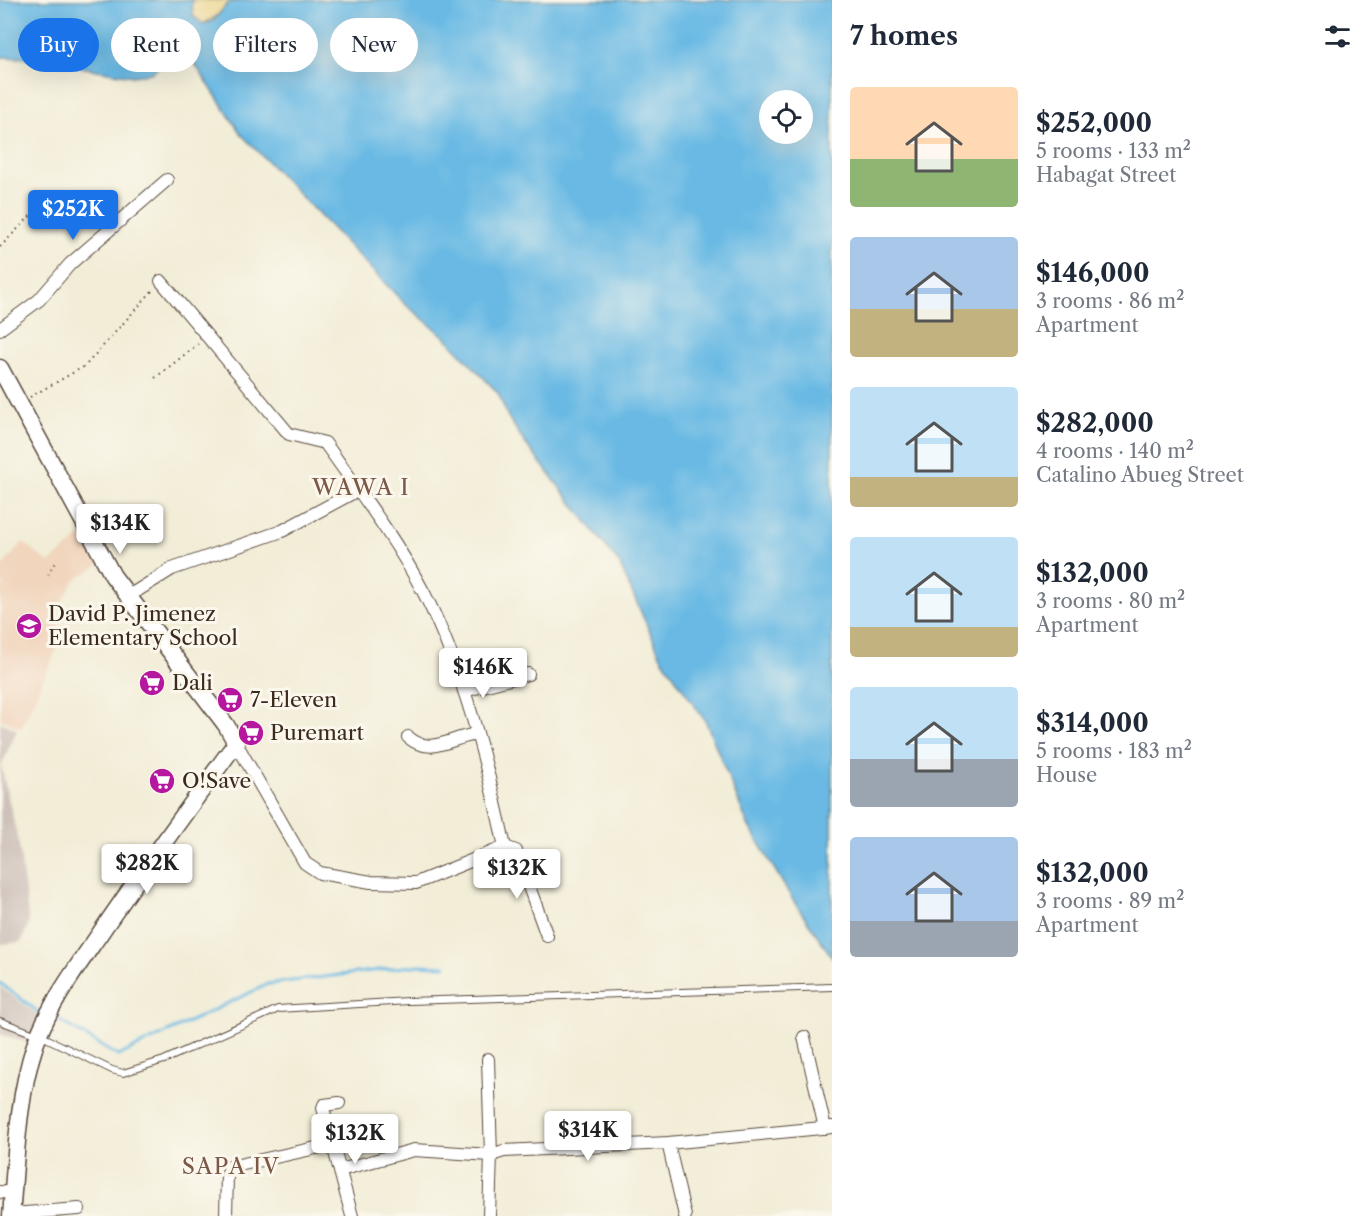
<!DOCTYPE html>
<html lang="en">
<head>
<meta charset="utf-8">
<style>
	body { margin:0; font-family:"Libre Caslon Text",serif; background:#f6f6f7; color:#1f2937; height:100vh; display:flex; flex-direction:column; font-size:22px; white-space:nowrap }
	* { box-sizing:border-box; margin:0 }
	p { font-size:20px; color:#747a83 }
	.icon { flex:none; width:33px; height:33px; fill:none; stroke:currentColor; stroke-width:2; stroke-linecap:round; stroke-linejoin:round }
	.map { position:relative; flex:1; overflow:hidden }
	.sheet { display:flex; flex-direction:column; background:#fff; width:540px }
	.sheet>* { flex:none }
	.banner { position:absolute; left:18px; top:18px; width:570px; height:54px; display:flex; gap:12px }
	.controls { position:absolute; left:759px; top:90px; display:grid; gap:12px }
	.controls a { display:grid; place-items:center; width:54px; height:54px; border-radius:50%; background:#fff; box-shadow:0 6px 24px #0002; font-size:30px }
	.price { position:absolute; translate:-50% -51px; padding:0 14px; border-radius:6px; background:#fff; color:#222; font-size:20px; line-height:39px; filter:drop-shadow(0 2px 3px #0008) }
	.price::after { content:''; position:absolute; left:50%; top:36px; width:18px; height:14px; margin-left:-9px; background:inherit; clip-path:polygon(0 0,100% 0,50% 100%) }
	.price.selected { background:#1a73e8; color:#fff }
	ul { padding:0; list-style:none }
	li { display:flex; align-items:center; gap:18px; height:150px; padding:0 18px }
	li span { display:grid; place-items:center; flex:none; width:168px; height:120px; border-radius:6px; color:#555 }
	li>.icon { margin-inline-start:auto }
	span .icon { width:72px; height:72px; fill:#fffc; stroke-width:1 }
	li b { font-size:26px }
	h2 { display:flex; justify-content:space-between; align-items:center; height:72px; padding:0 18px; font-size:26px }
	.chip { padding:0 21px; border-radius:27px; background:#fff; box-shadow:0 6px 24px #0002; font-size:21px; line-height:54px }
	.chip.selected { background:#1a73e8; color:#fff }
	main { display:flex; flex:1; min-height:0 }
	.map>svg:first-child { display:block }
	.built { fill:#f1d5bd }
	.industrial { fill:#cec1ba }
	.sand { fill:#eeda9e; stroke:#94825e; stroke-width:1.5 }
	.water { fill:#69b9e4; stroke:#527281; stroke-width:1.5; fill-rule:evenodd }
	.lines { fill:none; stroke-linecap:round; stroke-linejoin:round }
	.stream { stroke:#69b9e4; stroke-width:3 }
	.lane-casing { stroke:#56473a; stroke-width:8 }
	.street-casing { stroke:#56473a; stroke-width:14 }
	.secondary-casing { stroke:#56473a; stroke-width:19 }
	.path { stroke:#56473a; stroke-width:2; stroke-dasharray:1.5 4.5; stroke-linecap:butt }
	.lane { stroke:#fff; stroke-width:6 }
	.street { stroke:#fff; stroke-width:12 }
	.secondary { stroke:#fff; stroke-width:16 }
	.labels { text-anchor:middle; stroke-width:6; stroke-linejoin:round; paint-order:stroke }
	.poi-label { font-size:21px; fill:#3b2a1e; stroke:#fbf7ec; text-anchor:start }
	.neighbourhood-label { font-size:22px; letter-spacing:1.5px; fill:#7c5848; stroke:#fbf7ec }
</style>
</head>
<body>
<main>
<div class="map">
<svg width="832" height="1216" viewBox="0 0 832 1216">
	<rect width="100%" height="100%" fill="#fbf7ec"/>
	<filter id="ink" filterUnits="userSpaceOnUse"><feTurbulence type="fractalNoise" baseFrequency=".0167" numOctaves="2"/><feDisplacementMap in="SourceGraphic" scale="12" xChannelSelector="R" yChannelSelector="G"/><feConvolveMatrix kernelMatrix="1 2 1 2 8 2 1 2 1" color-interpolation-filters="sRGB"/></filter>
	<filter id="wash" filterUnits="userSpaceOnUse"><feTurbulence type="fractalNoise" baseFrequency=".008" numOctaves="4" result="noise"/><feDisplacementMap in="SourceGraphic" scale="24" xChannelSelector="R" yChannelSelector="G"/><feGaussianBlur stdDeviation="1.35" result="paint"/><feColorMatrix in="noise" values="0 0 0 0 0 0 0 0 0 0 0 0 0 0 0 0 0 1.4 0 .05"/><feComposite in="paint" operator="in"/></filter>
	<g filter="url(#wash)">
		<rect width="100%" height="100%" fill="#f2edd7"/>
		<!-- built -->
		<path class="built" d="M84 534 101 563 74 581 51 621 65 631 21 728 0 719V591L4 584 0 581V569L23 542 49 563Z"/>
		<!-- industrial -->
		<g class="industrial">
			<path d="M0 722 17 730 1 766 19 845 29 924 21 942 2 944 0 949Z"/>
			<path d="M0 987 34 1012 42 1014 30 1043 0 1034Z"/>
		</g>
		<!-- sand -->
		<path class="sand" d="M143 0H246L203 24Z"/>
		<!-- water -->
		<path class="water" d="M0 0H192L193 16 203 24 213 21 228 3 244 0H832V957L793 900 748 825 706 722 661 657 619 563 525 443 508 417 498 393 445 337 405 304 241 134 195 64 183 55 173 56 151 73 133 76 26 58 0 57ZM802 100V134H770V100Z"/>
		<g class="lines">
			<!-- stream -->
			<g class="stream">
				<path d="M0 983 37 1011 43 1012"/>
				<path d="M54 1017 118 1056 268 984 420 965 446 966"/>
			</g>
		</g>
	</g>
	<g filter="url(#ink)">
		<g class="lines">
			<!-- lane casing -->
			<g class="lane-casing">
				<path id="lane" d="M0 1021 48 1039 112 1070 123 1073 164 1060 278 1009 408 1001 832 987"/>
			</g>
			<!-- street casing -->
			<g class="street-casing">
				<g id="street">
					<path d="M161 281 289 434 325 443C360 492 397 541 425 595 464 672 487 764 505 847L416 883 371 882 320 873 305 863 236 743"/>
					<path d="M0 329 39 300 70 264 167 180"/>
					<path d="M127 597 172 569 282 531 358 490"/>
					<path d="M464 691 528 674"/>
					<path d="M408 737C431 757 451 737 477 734"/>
					<path d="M505 847 516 851 547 936"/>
					<path d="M804 1037 825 1128"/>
					<path d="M488 1059 491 1155 489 1216"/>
					<path d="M339 1103 324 1105 323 1108 352 1216"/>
					<path d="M668 1143 685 1216"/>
					<path d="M340 1170 414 1150 491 1155 504 1151 668 1143 832 1127"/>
					<path d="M0 1192 13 1193"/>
					<path d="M11 1214 79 1209"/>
					<path d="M226 1216 227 1175 230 1167 334 1144"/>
				</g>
			</g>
			<!-- secondary casing -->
			<g class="secondary-casing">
				<path id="secondary" d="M0 368 113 576 226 725 236 743C190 806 143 870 99 935 75 970 49 1005 35 1045 17 1099 16 1160 11 1216"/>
			</g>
			<!-- path -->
			<g class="path">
				<path d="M0 247 44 202"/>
				<path d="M155 378 198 344"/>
				<path d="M30 397 85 366 153 290"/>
				<path d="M48 575 56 561"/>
			</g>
			<!-- lane -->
			<use href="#lane" class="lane"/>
			<!-- street -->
			<use href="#street" class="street"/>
			<!-- secondary -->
			<use href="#secondary" class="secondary"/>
		</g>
	</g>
	<!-- icons -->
	<defs>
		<g id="school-disc" transform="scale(1.35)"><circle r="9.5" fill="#b5179e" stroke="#fbf7ec"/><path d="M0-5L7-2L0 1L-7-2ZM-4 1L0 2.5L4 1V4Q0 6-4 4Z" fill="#fff"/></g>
		<g id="supermarket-disc" transform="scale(1.35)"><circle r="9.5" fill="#b5179e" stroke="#fbf7ec"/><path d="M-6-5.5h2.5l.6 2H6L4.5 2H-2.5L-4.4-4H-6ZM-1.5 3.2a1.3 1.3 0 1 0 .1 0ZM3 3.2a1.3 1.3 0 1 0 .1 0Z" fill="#fff"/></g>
	</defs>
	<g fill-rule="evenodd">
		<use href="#school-disc" x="29" y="626"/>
		<use href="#supermarket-disc" x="152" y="683"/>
		<use href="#supermarket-disc" x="230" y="700"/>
		<use href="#supermarket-disc" x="251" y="733"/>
		<use href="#supermarket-disc" x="162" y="781"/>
	</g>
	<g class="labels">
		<!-- poi labels -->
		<g class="poi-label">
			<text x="48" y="621">David P. Jimenez<tspan x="48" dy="24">Elementary School</tspan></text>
			<text x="172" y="690">Dali</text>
			<text x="250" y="707">7-Eleven</text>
			<text x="270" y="740">Puremart</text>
			<text x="182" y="788">O!Save</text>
		</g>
		<!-- neighbourhood labels -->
		<g class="neighbourhood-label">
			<text x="361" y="495">WAWA I</text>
			<text x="231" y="1174">SAPA IV</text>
		</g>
	</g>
</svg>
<div class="controls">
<a><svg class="icon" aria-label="locate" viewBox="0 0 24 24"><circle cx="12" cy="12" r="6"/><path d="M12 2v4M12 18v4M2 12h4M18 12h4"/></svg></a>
</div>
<b class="price selected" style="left:73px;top:241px">$252K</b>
<b class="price" style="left:120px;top:555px">$134K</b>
<b class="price" style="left:483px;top:699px">$146K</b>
<b class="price" style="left:147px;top:895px">$282K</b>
<b class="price" style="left:517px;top:900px">$132K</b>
<b class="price" style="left:588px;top:1162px">$314K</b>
<b class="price" style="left:355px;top:1165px">$132K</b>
<div class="banner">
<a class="chip selected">Buy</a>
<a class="chip">Rent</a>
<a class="chip">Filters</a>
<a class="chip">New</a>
</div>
</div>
<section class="sheet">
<h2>7 homes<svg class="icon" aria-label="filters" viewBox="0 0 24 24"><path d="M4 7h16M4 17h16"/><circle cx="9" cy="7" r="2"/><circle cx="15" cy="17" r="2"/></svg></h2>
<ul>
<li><span style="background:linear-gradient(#ffd9b3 60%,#8fb573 0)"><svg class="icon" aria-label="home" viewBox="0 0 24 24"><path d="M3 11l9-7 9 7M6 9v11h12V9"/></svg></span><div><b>$252,000</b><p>5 rooms · 133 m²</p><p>Habagat Street</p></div></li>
<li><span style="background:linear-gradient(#a9c7e8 60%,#c2b280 0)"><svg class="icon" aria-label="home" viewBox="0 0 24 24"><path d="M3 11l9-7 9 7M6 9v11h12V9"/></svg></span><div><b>$146,000</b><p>3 rooms · 86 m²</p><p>Apartment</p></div></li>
<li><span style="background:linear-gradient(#bfe0f5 75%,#c2b280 0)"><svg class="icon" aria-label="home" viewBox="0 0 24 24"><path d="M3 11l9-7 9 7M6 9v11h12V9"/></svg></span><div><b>$282,000</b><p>4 rooms · 140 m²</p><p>Catalino Abueg Street</p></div></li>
<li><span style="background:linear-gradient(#bfe0f5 75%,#c2b280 0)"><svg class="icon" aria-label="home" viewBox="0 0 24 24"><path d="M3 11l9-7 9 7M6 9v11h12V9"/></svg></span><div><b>$132,000</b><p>3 rooms · 80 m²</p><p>Apartment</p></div></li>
<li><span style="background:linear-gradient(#bfe0f5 60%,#9aa5b1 0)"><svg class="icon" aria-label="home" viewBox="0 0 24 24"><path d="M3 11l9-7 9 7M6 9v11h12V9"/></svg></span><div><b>$314,000</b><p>5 rooms · 183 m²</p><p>House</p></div></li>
<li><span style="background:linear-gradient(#a9c7e8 70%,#9aa5b1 0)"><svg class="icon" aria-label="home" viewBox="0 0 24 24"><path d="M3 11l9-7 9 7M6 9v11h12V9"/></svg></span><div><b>$132,000</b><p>3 rooms · 89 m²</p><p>Apartment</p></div></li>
</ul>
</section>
</main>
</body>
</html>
